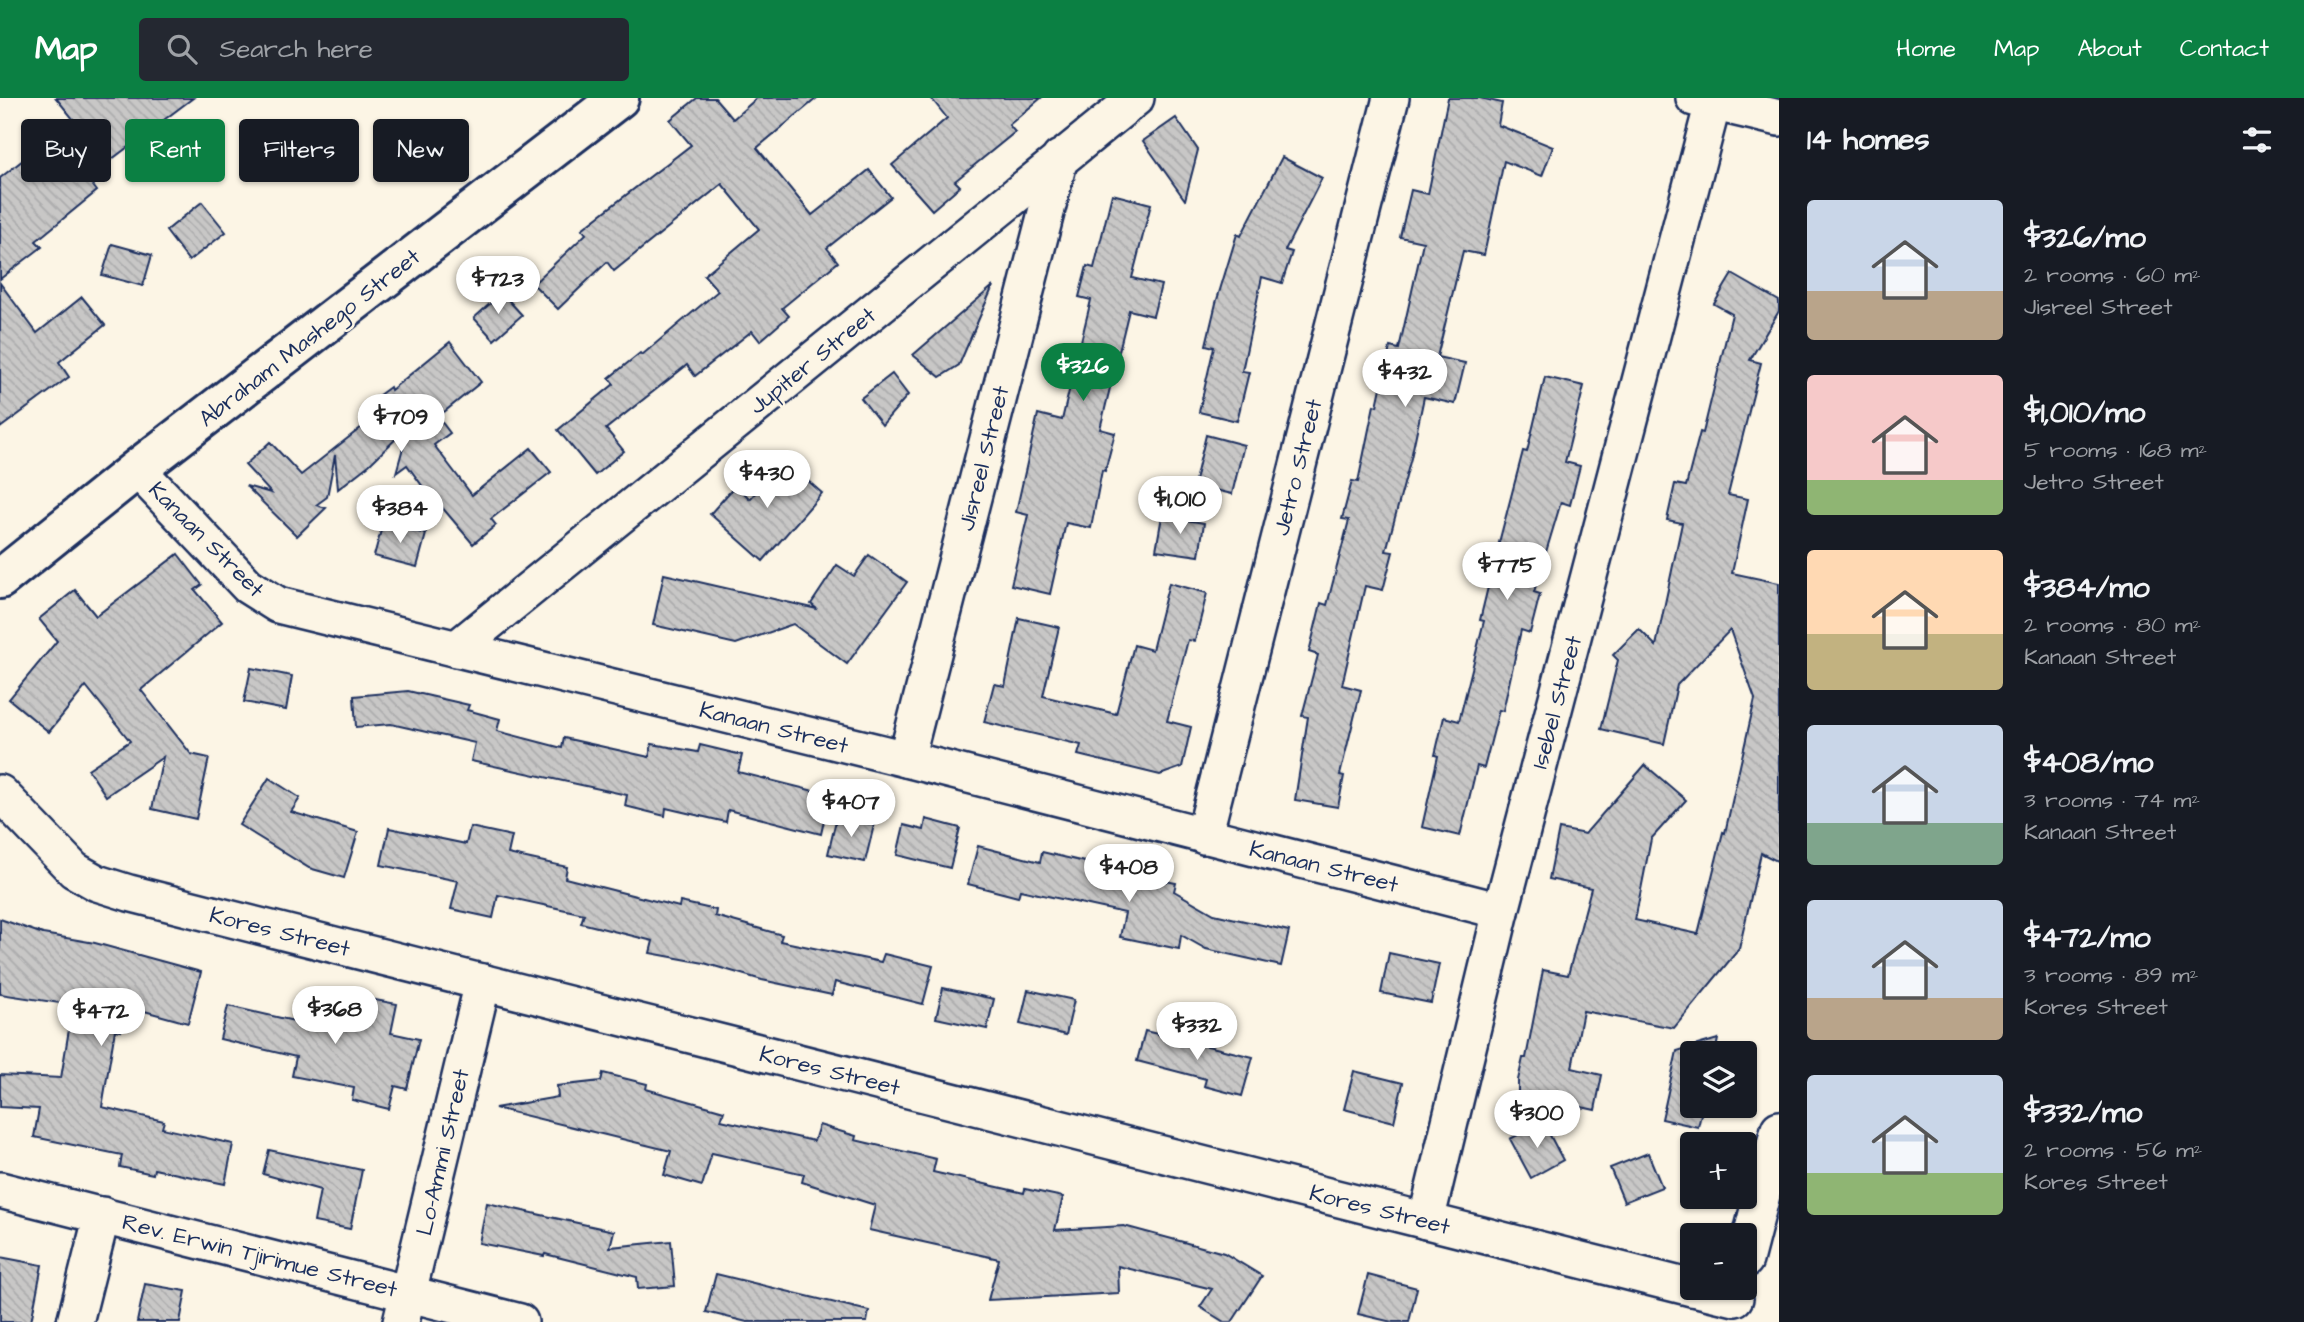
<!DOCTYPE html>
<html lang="en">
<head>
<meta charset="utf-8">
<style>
	body { margin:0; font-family:"Architects Daughter",sans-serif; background:#242831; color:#f1f3f6; height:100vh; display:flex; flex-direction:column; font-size:26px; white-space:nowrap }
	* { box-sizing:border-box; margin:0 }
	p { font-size:23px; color:#9ea1a6 }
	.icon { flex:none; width:38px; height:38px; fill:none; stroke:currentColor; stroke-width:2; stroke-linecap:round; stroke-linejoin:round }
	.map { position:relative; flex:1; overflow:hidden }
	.sheet { display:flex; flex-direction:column; background:#171b24; width:525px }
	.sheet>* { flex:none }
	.hud { position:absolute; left:21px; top:21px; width:665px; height:63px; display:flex; gap:14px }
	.buttons { position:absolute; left:1680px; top:943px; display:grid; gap:14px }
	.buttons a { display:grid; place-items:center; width:77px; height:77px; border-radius:7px; background:#171b24; box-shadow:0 2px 5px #0004; font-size:35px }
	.price { position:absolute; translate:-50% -60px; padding:0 16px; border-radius:24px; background:#fff; color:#222; font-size:23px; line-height:46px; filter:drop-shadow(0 2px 4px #0008) }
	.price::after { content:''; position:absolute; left:50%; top:42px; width:21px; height:16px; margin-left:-10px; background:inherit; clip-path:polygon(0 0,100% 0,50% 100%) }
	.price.current { background:#0b8043; color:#fff }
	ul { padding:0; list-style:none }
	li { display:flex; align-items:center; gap:21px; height:175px; padding:0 28px }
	li span { display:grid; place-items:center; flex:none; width:196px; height:140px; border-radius:7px; color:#555 }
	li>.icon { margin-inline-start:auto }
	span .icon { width:84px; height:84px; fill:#fffc; stroke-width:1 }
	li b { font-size:30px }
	h2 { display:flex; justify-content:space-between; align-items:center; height:84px; padding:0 28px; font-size:30px }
	.tag { padding:0 24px; border-radius:7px; background:#171b24; box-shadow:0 2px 5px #0004; font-size:24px; line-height:63px }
	.tag.current { background:#0b8043; color:#fff }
	header { display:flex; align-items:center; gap:42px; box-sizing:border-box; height:98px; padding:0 35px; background:#0b8043; color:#fff }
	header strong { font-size:33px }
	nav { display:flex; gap:38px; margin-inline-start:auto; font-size:24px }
	.search { width:490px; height:63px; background:#242831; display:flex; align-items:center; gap:18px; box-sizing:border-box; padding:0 24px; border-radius:7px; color:#9ea1a6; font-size:26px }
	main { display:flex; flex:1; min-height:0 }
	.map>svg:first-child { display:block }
	.building { fill:url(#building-back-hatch); stroke:#1b2f5e; stroke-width:2 }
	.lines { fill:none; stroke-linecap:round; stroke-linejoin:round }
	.minor-casing { stroke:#1b2f5e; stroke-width:40 }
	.secondary-casing { stroke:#1b2f5e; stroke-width:44 }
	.minor { stroke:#fcf5e5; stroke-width:35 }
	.secondary { stroke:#fcf5e5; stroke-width:38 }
	.labels { text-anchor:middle; stroke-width:5; stroke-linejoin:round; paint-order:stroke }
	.street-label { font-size:23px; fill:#1b2f5e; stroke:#fcf5e5 }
</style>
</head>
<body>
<header>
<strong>Map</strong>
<div class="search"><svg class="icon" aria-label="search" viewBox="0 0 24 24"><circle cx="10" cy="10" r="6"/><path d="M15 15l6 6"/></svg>Search here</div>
<nav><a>Home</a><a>Map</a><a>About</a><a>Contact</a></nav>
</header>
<main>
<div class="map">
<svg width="1779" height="1224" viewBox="0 0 1779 1224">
	<defs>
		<pattern id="building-back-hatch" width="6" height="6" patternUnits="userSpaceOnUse" patternTransform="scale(1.75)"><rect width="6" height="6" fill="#c8c7c6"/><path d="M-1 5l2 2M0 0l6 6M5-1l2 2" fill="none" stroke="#ababac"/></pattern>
	</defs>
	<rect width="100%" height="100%" fill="#fcf5e5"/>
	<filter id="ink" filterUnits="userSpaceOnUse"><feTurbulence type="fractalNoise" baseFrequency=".0143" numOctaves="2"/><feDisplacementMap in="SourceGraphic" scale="14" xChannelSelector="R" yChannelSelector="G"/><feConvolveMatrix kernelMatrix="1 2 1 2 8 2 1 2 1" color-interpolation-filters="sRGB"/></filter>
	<g filter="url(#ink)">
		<!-- building -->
		<g class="building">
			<path d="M56 0H193L87 80 97 93 36 143 42 149 0 181V80L74 22Z"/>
			<path d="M697 0H715L733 21 757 0H817L757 50 812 117 869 72 891 99 827 150 838 164 782 210 789 218 760 243 752 233 695 278 687 267 606 331 624 353 595 377 558 332 614 286 609 280 640 255 642 257 718 193 704 177 759 131 722 86 614 173 607 164 558 211 533 186 586 136 582 131 691 47 670 22Z"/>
			<path d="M931 0H1041L1009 27 1015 34 955 83 960 88 932 112 892 67 947 20Z"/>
			<path d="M1448 0H1480L1502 5 1498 27 1553 49 1542 78 1504 63 1484 157 1463 153 1437 259 1465 265 1455 306 1424 299 1411 360 1386 453 1393 454 1383 492 1365 488 1342 587 1361 592 1340 677 1344 678 1338 709 1295 702 1308 619 1302 618 1318 557 1309 554 1321 505 1327 507 1349 422 1342 421 1352 383 1358 384 1374 307 1377 308 1390 249 1399 251 1423 144 1400 139 1411 92 1428 96Z"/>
			<path d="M1176 20 1198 52 1185 102 1143 43Z"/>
			<path d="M1282 59 1322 80 1285 152 1292 154 1282 185 1262 179 1242 273 1249 274 1237 323 1199 314 1214 249 1206 247 1216 205 1237 136 1241 138Z"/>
			<path d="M1112 96 1151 106 1132 180 1161 187 1153 218 1129 212 1100 331 1115 335 1105 373 1102 372 1091 430 1066 425 1050 496 1011 487 1028 417 1016 414 1038 316 1062 322 1091 202 1079 199 1087 168 1094 170Z"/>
			<path d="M202 104 226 134 189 163 166 133Z"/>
			<path d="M112 146 152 157 143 188 102 177Z"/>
			<path d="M1732 176 1779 203V213L1750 262 1761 265 1728 397 1748 401 1732 475 1779 485V764L1761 755 1739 851 1674 930 1583 913 1572 970 1602 977 1595 1012 1518 995V982L1523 960H1526L1543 872 1568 877 1591 790 1549 781 1559 731 1585 736 1645 667 1686 702 1651 741 1635 822 1698 836 1723 734 1725 735 1755 601 1730 532 1677 587 1664 646 1601 631 1618 562 1613 557 1639 531 1656 548 1682 425 1667 422 1675 386 1686 388 1700 334 1703 335 1732 216 1714 206Z"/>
			<path d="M0 185 37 235 82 199 105 227 59 264 69 279 0 330Z"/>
			<path d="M993 188 959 267 940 279 913 257Z"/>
			<path d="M502 195 522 217 494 242 474 220Z"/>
			<path d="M450 244 481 284 438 319 450 335 434 347 472 397 531 350 551 374 491 421 496 427 473 446 435 401 434 404 407 367 396 375 409 328 369 367 338 391 335 357 327 399 316 407 326 410 297 438 246 388 271 395 245 367 270 344 301 377 372 321 363 309 390 289 391 292Z"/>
			<path d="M892 276 908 297 882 327 861 300Z"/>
			<path d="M1545 279 1584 288 1565 364 1580 368 1570 407 1561 404 1534 494 1540 496 1530 535 1521 532 1503 613 1499 612 1484 670 1477 668 1460 738 1422 729 1438 658 1435 657 1444 619 1459 623 1484 523 1480 522 1496 456 1523 353 1527 354Z"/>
			<path d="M1206 337 1244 347 1232 396 1194 387Z"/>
			<path d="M784 362 822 395 763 463 710 416 736 387 750 401Z"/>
			<path d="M1162 418 1204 425 1199 458 1156 452Z"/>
			<path d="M383 425 426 436 417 469 374 458Z"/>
			<path d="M178 456 202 487 195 492 222 524 141 592 191 656 209 660 196 721 152 711 163 659 106 698 88 671 130 643 86 588 49 634 9 601 57 543 39 521 75 492 96 518Z"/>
			<path d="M869 457 907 484 847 566 793 526 736 546 653 527 664 476 817 511 811 506 837 467 854 478Z"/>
			<path d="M1169 485 1207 495 1195 543 1188 542 1167 623 1191 629 1182 669 1160 677 1078 657 1081 647 984 624 994 586 1005 588 1019 520 1059 529 1043 598 1116 616 1134 547 1152 552Z"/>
			<path d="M251 570 292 578 286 612 244 604Z"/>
			<path d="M408 593 469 607 467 612 500 621 497 633 562 650 564 640 649 659 652 646 698 654 700 647 742 657 738 674 830 697 821 736 728 712 726 724 666 710 665 718 625 708 627 697 471 663 475 645 391 626 356 629 354 598Z"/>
			<path d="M269 680 300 700 291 714 358 734 344 780 309 770 239 727Z"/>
			<path d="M837 718 874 727 865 764 828 756Z"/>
			<path d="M926 721 960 730 950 770 897 757 904 727 924 732Z"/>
			<path d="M470 729 512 738 508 756 567 769 565 780 679 809 680 804 716 812 715 818 782 837 780 843 881 864 884 856 933 868 923 906 835 884 832 897 762 882 704 865 650 855 653 843 581 825 584 816 498 797 493 820 451 811 458 783 381 767 389 730 466 746Z"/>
			<path d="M978 748 1040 764 1042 754 1089 765V768L1176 785 1174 793 1214 816 1289 833 1281 868 1206 851 1181 837 1179 851 1120 839 1125 815 1020 792 1018 799 968 786Z"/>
			<path d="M0 821 43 836 95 845 201 874 188 925 126 908 121 933 115 932 102 1009 164 1023 162 1030 233 1046 225 1086 154 1071 153 1076 120 1069 122 1057 34 1039 39 1011 0 1009V977L61 980 73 907 0 896Z"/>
			<path d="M1389 855 1439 866 1431 905 1381 895Z"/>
			<path d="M943 890 994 901 987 931 936 920Z"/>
			<path d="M1028 892 1074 902 1066 937 1020 926Z"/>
			<path d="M359 899 397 906 391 935 419 941 407 991 395 988 389 1011 352 1002 354 990 292 978 296 959 220 941 228 908 303 925 306 910 329 915 331 902 357 907Z"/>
			<path d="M1145 933 1253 959 1242 998 1204 988 1206 981 1137 963Z"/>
			<path d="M1718 941 1715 956H1692V1008H1703L1698 1029 1662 1021 1677 953Z"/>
			<path d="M1354 973 1403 985 1394 1024 1344 1011Z"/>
			<path d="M603 975 647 986 646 991 724 1013 721 1022 814 1043 819 1027 856 1038 855 1042 936 1061 933 1074 1024 1095 1025 1091 1063 1099 1055 1132 1124 1128 1224 1155 1262 1178 1232 1224H1224L1200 1209 1212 1191 1118 1168 1119 1195 988 1202 999 1161 869 1132 875 1107 802 1084 804 1076 712 1055 702 1088 664 1077 671 1053 495 1010 558 999 557 988 601 983Z"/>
			<path d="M1543 1024 1563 1062 1531 1080 1510 1041Z"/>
			<path d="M269 1052 362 1072 350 1131 314 1124 320 1092 263 1076Z"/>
			<path d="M1648 1055 1662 1089 1624 1104 1610 1070Z"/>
			<path d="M487 1105 614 1133 610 1149 671 1143 675 1188 638 1191 637 1179 545 1156 544 1158 479 1145Z"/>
			<path d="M0 1159 42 1167 31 1224H0Z"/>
			<path d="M716 1176 869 1213 867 1224H747L706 1214Z"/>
			<path d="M1368 1177 1417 1190 1409 1224H1392L1358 1216Z"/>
			<path d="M145 1186 186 1193 180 1224H137Z"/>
		</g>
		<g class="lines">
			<!-- minor casing -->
			<g class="minor-casing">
				<g id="minor">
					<path d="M1694 0 1779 20"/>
					<path d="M137 371 248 488 278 507 906 661 1501 813"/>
					<path d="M456 551 1136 0"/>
					<path d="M906 661 1060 60"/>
					<path d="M0 695 74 772 97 785 129 795 1692 1190"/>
					<path d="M1204 738 1391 0"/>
					<path d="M0 1092 520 1224"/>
					<path d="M1426 1123 1501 813 1713 5"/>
					<path d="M1745 1162 1779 1031"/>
					<path d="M1693 1190 1735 1200"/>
					<path d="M75 1224 102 1117"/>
					<path d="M401 1224 483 884"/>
				</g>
			</g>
			<!-- secondary casing -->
			<g class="secondary-casing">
				<path id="secondary" d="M0 481 137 371 619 0"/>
			</g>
			<!-- minor -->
			<use href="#minor" class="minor"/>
			<!-- secondary -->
			<use href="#secondary" class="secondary"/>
		</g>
	</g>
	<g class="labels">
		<!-- street labels -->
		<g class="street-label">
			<text transform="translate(309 239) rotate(-38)" y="8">Abraham Mashego Street</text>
			<text transform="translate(812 262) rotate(-39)" y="8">Jupiter Street</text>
			<text transform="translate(983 360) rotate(-76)" y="8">Jisreel Street</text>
			<text transform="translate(1297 369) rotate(-76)" y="8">Jetro Street</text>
			<text transform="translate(207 441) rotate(45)" y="8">Kanaan Street</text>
			<text transform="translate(1556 604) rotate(-75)" y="8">Isebel Street</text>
			<text transform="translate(774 629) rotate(14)" y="8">Kanaan Street</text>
			<text transform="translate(1324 768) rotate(14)" y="8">Kanaan Street</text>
			<text transform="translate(280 833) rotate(14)" y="8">Kores Street</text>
			<text transform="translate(830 972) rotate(14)" y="8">Kores Street</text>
			<text transform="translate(442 1054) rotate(-77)" y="8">Lo-Ammi Street</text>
			<text transform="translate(1380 1111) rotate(14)" y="8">Kores Street</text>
			<text transform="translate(260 1157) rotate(14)" y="8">Rev. Erwin Tjirimue Street</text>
		</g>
	</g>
</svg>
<div class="buttons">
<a><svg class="icon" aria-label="layers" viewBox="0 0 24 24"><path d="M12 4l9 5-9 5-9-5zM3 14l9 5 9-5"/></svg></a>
<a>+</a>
<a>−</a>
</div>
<b class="price" style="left:498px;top:218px">$723</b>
<b class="price current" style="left:1083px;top:305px">$326</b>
<b class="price" style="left:1405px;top:311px">$432</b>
<b class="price" style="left:401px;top:356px">$709</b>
<b class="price" style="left:767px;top:412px">$430</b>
<b class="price" style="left:1180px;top:438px">$1,010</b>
<b class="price" style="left:400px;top:447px">$384</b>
<b class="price" style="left:1507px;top:504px">$775</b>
<b class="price" style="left:851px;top:741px">$407</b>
<b class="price" style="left:1129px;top:806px">$408</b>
<b class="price" style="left:335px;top:948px">$368</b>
<b class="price" style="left:101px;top:950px">$472</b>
<b class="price" style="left:1197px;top:964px">$332</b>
<b class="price" style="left:1537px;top:1052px">$300</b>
<div class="hud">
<a class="tag">Buy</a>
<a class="tag current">Rent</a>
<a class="tag">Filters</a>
<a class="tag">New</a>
</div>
</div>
<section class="sheet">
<h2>14 homes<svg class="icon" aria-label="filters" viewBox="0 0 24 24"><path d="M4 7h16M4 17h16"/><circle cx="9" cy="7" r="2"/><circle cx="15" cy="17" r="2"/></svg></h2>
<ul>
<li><span style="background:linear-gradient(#c9d6e8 65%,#b9a48a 0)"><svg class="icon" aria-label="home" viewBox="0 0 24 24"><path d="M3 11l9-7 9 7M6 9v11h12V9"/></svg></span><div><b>$326/mo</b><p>2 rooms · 60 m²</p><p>Jisreel Street</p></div></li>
<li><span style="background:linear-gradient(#f6c9c9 75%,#8fb573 0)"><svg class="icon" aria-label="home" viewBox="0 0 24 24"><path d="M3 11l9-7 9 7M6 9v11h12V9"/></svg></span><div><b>$1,010/mo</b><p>5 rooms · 168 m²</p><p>Jetro Street</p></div></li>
<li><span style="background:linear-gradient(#ffd9b3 60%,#c2b280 0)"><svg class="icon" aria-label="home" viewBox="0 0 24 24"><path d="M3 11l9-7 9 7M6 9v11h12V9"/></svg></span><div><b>$384/mo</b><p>2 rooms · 80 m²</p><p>Kanaan Street</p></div></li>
<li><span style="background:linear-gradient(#c9d6e8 70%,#7fa58c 0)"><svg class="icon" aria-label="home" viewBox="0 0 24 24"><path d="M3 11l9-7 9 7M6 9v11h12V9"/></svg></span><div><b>$408/mo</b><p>3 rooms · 74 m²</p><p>Kanaan Street</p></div></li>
<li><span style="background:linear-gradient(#c9d6e8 70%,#b9a48a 0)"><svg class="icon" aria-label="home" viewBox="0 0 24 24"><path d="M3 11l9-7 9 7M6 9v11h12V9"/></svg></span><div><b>$472/mo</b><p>3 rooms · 89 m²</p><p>Kores Street</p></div></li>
<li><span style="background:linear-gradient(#c9d6e8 70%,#8fb573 0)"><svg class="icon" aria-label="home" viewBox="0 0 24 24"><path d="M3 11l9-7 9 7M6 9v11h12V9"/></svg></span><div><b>$332/mo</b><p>2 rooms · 56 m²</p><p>Kores Street</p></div></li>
</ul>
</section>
</main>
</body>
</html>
